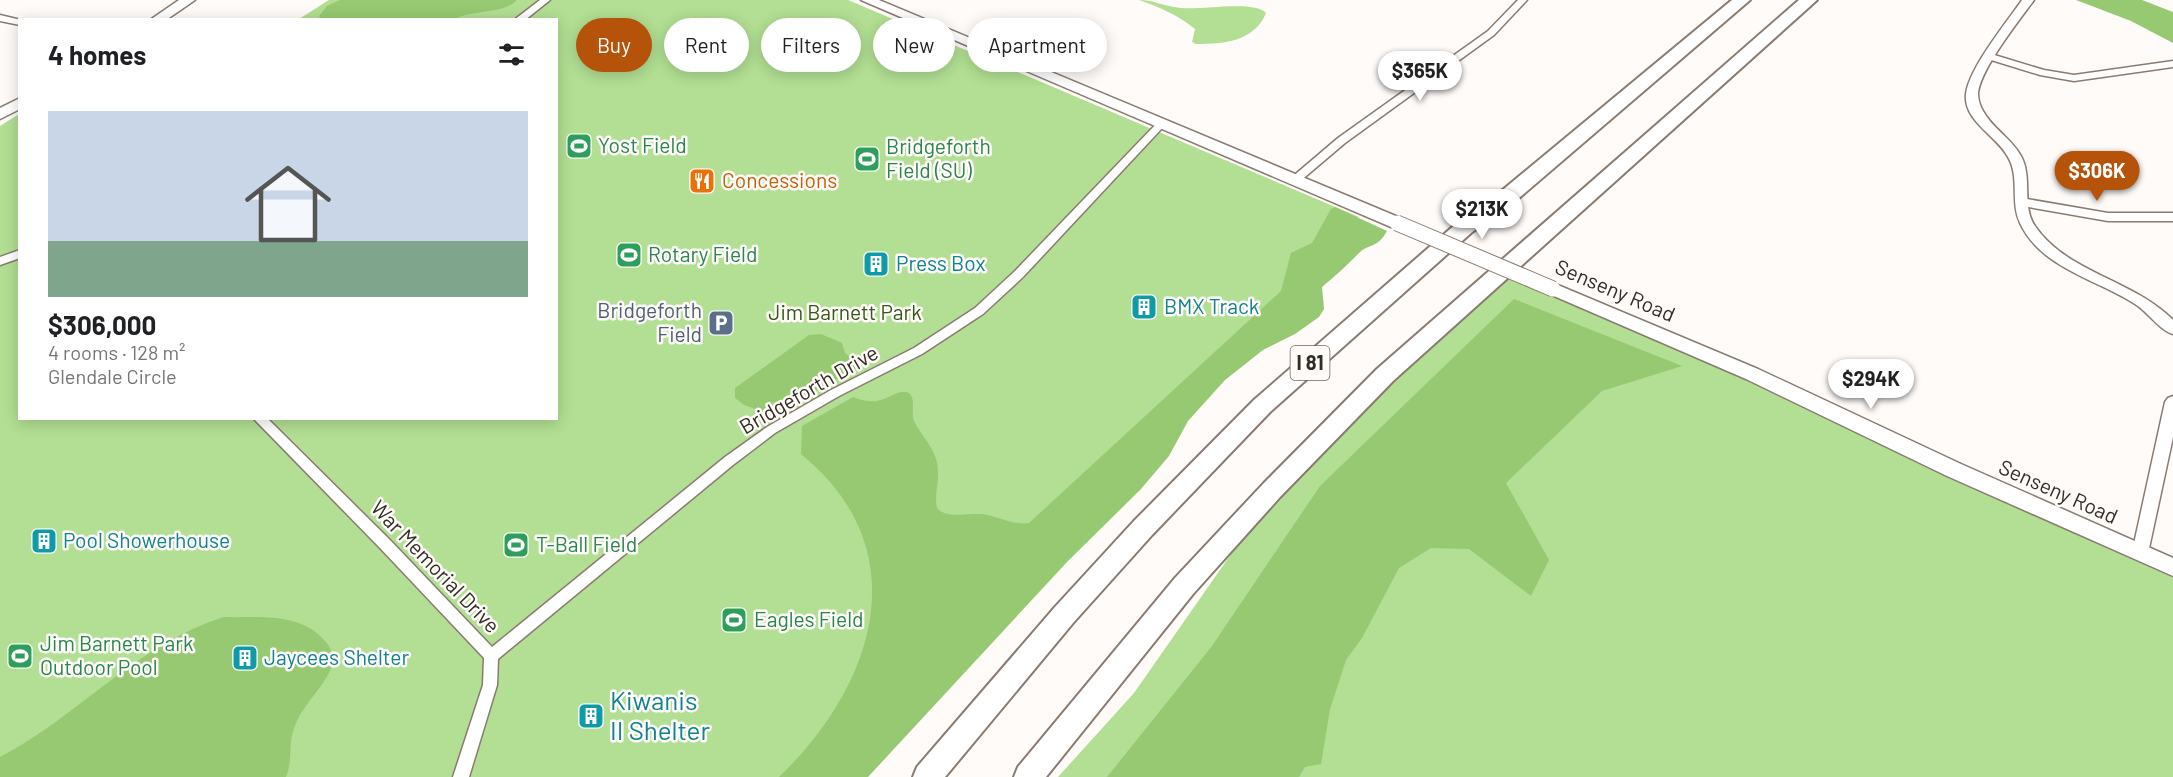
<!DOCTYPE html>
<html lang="en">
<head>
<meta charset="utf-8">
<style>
	body { margin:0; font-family:Barlow,sans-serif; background:#f2f2f2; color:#202124; height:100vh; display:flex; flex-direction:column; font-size:22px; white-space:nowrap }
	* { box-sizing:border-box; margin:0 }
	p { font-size:20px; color:#757577 }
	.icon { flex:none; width:33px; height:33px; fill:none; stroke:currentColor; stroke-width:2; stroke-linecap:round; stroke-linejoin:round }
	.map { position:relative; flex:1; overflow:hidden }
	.sheet { position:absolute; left:18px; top:18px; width:540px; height:402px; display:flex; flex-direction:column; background:#fff; border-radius:0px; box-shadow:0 3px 15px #0003 }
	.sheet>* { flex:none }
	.hud { position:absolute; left:576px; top:18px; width:570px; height:54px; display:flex; gap:12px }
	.price { position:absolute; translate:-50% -51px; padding:0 14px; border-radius:21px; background:#fff; color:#222; font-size:20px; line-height:39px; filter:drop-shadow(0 2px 3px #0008) }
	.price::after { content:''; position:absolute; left:50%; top:36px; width:18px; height:14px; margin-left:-9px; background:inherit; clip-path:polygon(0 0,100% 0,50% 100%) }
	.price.current { background:#b45309; color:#fff }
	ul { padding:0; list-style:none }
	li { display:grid; align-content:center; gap:12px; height:318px; padding:0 30px }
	li span { display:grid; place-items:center; height:186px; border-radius:0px; color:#555 }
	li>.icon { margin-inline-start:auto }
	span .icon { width:108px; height:108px; fill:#fffc; stroke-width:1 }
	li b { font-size:26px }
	h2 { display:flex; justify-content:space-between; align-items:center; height:72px; padding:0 30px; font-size:26px }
	.pill { padding:0 21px; border-radius:27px; background:#fff; box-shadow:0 3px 15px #0003; font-size:21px; line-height:54px }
	.pill.current { background:#b45309; color:#fff }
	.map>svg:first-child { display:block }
	.green { fill:#b2df93 }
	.forest { fill:#96c971 }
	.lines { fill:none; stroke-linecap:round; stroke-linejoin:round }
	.minor-casing { stroke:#8a7b71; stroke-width:3 }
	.tertiary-casing { stroke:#8a7b71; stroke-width:3 }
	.secondary-casing { stroke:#8a7b71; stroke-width:3 }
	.motorway-casing { stroke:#8a7b71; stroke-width:4 }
	.minor { fill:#fff; fill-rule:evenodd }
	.tertiary { fill:#fff; fill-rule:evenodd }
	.secondary { fill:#fff; fill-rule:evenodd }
	.motorway { fill:#fff; fill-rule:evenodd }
	.secondary-bridge-casing { stroke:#8a7b71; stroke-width:17; stroke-linecap:butt }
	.secondary-bridge { stroke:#fff; stroke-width:15 }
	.labels { text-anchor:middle; stroke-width:5; stroke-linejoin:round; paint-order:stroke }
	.shield { fill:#fefbf9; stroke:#6f6a66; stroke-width:1.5 }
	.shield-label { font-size:20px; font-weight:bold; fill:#322c27 }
	.leisure-label { font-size:21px; fill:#27864d; stroke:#fefbf9; text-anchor:start }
	.food-label { font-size:21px; fill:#c56008; stroke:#fefbf9; text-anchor:start }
	.culture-label { font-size:21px; fill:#0d838f; stroke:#fefbf9; text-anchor:start }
	.street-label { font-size:21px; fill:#322c27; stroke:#fefbf9 }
	.service-label { font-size:21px; fill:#4e5e75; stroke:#fefbf9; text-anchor:end }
	.park-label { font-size:21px; fill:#36571b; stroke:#fefbf9 }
	.near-culture-label { font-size:26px; fill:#0d838f; stroke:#fefbf9; text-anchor:start }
</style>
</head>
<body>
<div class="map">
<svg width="2173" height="777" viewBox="0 0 2173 777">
	<rect width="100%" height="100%" fill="#fefbf9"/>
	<!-- green -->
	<g class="green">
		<path d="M329 0H848L1359 217 1212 358 809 777H0V126L19 114 20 418H556V20L299 19Z"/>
		<path d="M1139 0C1154 0 1166 7 1181 8 1203 10 1255 0 1266 13 1254 42 1223 44 1196 44L1192 42 1195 29C1178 15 1159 7 1139 0Z"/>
		<path d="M1505 269 2173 567V777H1058L1134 693 1287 474Z"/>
	</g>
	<!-- forest -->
	<g class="forest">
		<path d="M340 0H517C504 14 474 9 455 19H321L319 16 327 6Z"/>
		<path d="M2076 0H2142L2173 12V43L2131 21Z"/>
		<path d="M1335 207 1387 231C1376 250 1370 242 1358 254 1346 266 1335 276 1322 287L1324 309 1319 317 1295 334 1263 350 1225 380 1188 421 1169 456 1141 489 1067 562 868 777H779C875 685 919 550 801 454L802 426 853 397C883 410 893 389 906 392 918 395 910 413 914 421 922 437 938 451 938 471 939 483 934 495 937 508 947 519 964 513 978 514 996 514 1011 526 1029 523L1281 291 1291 253 1312 243 1331 209Z"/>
		<path d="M1514 299 1682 366 1602 391 1506 483 1549 560 1531 596 1469 549 1431 548 1399 568 1362 638 1346 660 1330 709 1321 764 1305 767 1299 777H1107L1212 646 1320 486Z"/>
		<path d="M821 334 842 343 845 353 857 363 855 369 773 415 744 405 735 398V388L809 335Z"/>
		<path d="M224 617C259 618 299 612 324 640 334 650 334 661 329 673 319 692 301 707 294 728 288 744 293 760 286 777H0V757C79 716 137 644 224 617Z"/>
	</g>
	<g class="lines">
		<!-- minor casing -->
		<g class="minor-casing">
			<g id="minor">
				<path d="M540 0H550L525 20H514Z"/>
				<path d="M1518 0H1527L1494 35 1345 143 1299 182H1291L1290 180 1291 178 1338 138 1488 31Z"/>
				<path d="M0 15 21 20 20 25 0 21Z"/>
				<path d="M1991 54 2044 70 2074 75 2173 61V67L2074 81 2040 75 1988 59 1986 57Z"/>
				<path d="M1162 120 1165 121V125L1023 277 983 314 922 354 839 396 775 433 733 465 498 659 497 685 469 777H453L483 685 484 658 380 548 253 418H267L390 540 492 647 725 457 767 427 831 390 914 348 975 308 1015 271 1159 121Z"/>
				<path d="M2021 198 2108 213H2173V221H2108L2017 205 2016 202Z"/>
				<path d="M20 250V258L0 265V257Z"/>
			</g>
		</g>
		<!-- tertiary casing -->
		<g class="tertiary-casing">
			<g id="tertiary">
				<path d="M2022 0H2034C2018 22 1981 68 1978 93 1978 99 1980 106 1983 111 1992 128 2011 138 2021 156 2033 178 2021 206 2035 226 2067 273 2134 280 2173 320V334C2161 331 2149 314 2138 306 2100 280 2041 269 2020 223 2010 202 2020 177 2008 157 1997 136 1963 121 1966 94 1969 68 2007 22 2022 0Z"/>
				<path d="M2173 396V437L2148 553 2146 558 2140 560 2134 558 2132 553 2165 402 2168 398Z"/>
			</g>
		</g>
		<!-- secondary casing -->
		<g class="secondary-casing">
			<g id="secondary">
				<path d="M179 0H195L166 20H150Z"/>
				<path d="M861 0H879L1403 219 1405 223 1403 227H1391Z"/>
				<path d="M20 98V109L0 119V108Z"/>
				<path d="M1553 283 1758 369 1961 464 2173 558V576L1947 476 1746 379 1547 293 1545 289Z"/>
			</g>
		</g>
		<!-- motorway casing -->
		<g class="motorway-casing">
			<g id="motorway">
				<path d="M1732 0H1750L1519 198 1471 233 1270 412 1152 535 1073 623 945 777H913L917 767 1055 607 1134 521 1254 400 1457 223 1505 188Z"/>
				<path d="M1799 0H1817L1393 381 1280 497 1193 594 1046 777H1014L1018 767 1175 578 1264 483 1377 369Z"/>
			</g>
		</g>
		<!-- minor -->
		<use href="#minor" class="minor"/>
		<!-- tertiary -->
		<use href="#tertiary" class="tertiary"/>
		<!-- secondary -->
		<use href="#secondary" class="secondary"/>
		<!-- motorway -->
		<use href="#motorway" class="motorway"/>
		<!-- secondary-bridge casing -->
		<g class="secondary-bridge-casing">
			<path id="secondary-bridge" d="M1397 223 1553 289"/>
		</g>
		<!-- secondary-bridge -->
		<use href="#secondary-bridge" class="secondary-bridge"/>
	</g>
	<!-- icons -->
	<defs>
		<g id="stadium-square" transform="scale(1.35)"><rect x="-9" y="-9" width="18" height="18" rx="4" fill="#2e9e5b" stroke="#fefbf9"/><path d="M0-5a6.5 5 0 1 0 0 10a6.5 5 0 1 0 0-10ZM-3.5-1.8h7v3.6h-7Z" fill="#fff"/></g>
		<g id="restaurant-square" transform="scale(1.35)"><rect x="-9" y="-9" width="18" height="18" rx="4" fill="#e8710a" stroke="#fefbf9"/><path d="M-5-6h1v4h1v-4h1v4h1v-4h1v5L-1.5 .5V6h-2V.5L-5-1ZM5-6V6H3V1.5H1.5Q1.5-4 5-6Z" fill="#fff"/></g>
		<g id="building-square" transform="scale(1.35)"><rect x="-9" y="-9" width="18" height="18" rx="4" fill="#0f9aa8" stroke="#fefbf9"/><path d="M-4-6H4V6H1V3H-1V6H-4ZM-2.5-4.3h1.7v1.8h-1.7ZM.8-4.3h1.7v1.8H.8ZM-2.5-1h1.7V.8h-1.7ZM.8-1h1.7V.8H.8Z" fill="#fff"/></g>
		<g id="parking-square" transform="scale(1.35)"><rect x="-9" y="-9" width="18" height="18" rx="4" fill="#5c6f8a" stroke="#fefbf9"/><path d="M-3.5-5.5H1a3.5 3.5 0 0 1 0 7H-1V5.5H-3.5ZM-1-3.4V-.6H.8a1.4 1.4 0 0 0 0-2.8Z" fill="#fff"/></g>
	</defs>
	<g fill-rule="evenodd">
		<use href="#stadium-square" x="579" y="146"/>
		<use href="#stadium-square" x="867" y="159"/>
		<use href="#restaurant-square" x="702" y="181"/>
		<use href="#stadium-square" x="629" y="255"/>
		<use href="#building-square" x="876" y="264"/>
		<use href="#building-square" x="1144" y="307"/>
		<use href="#parking-square" x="721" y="323"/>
		<use href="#building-square" x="44" y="541"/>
		<use href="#stadium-square" x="516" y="545"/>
		<use href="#stadium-square" x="734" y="620"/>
		<use href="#stadium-square" x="20" y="656"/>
		<use href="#building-square" x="245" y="658"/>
		<use href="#building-square" x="591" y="716"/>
	</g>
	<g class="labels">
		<!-- shield labels -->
		<rect class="shield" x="1290.5" y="346" width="39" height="34" rx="4.5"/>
		<g class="shield-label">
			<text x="1310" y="370">I 81</text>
		</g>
		<!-- leisure labels -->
		<g class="leisure-label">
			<text x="598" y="153">Yost Field</text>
			<text x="886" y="154">Bridgeforth<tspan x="886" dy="24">Field (SU)</tspan></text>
			<text x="648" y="262">Rotary Field</text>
			<text x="536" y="552">T-Ball Field</text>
			<text x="754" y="627">Eagles Field</text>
			<text x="40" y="651">Jim Barnett Park<tspan x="40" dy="24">Outdoor Pool</tspan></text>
		</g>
		<!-- food labels -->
		<g class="food-label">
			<text x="722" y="188">Concessions</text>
		</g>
		<!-- culture labels -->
		<g class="culture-label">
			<text x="896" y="271">Press Box</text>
			<text x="1164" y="314">BMX Track</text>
			<text x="63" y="548">Pool Showerhouse</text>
			<text x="264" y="665">Jaycees Shelter</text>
		</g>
		<!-- street labels -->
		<g class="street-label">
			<text transform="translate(1615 291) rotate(23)" y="7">Senseny Road</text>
			<text transform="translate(809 390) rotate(-30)" y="7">Bridgeforth Drive</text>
			<text transform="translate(2058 492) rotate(24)" y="7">Senseny Road</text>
			<text transform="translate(435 567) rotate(46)" y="7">War Memorial Drive</text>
		</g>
		<!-- service labels -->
		<g class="service-label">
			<text x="702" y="318">Bridgeforth<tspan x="702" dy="24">Field</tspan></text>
		</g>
		<!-- park labels -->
		<g class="park-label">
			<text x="845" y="320">Jim Barnett Park</text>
		</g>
		<!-- near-culture labels -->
		<g class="near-culture-label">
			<text x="610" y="710">Kiwanis<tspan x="610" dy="30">II Shelter</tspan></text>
		</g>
	</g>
</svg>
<b class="price" style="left:1420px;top:102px">$365K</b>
<b class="price current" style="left:2097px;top:202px">$306K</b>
<b class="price" style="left:1482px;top:240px">$213K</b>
<b class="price" style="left:1871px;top:410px">$294K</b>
<div class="hud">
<a class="pill current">Buy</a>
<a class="pill">Rent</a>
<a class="pill">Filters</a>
<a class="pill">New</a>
<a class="pill">Apartment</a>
</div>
<section class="sheet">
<h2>4 homes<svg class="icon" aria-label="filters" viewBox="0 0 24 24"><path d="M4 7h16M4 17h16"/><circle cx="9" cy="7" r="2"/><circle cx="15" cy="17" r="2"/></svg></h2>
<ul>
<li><span style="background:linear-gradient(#c9d6e8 70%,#7fa58c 0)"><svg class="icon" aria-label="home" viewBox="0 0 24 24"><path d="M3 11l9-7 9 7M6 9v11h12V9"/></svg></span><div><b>$306,000</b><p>4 rooms · 128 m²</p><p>Glendale Circle</p></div></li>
</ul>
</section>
</div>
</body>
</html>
